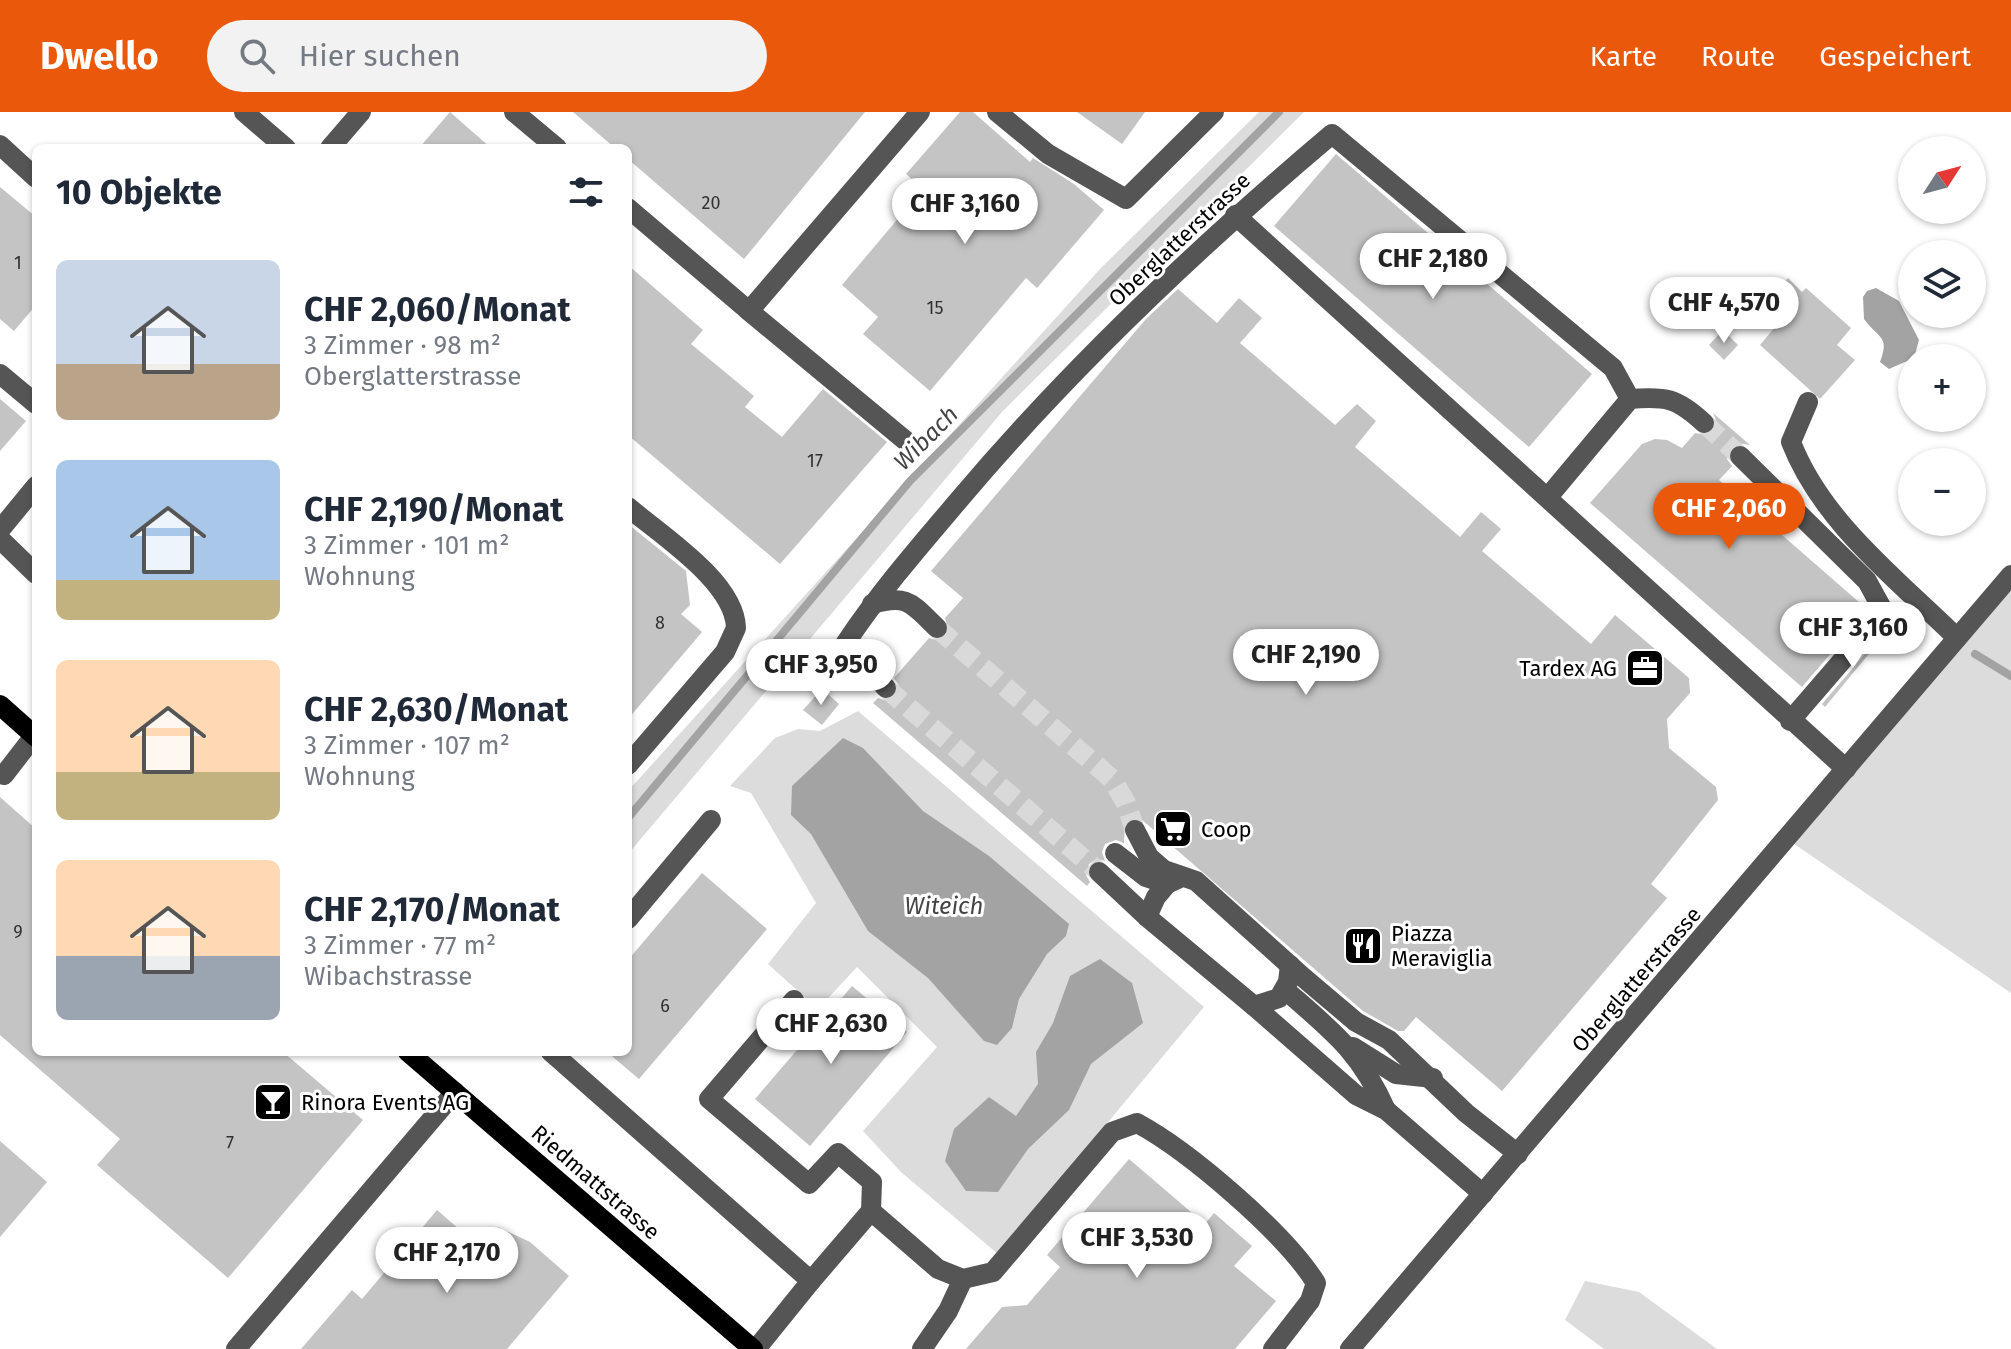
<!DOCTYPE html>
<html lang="de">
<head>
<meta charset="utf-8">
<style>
	body { margin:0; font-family:"Fira Sans",sans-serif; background:#f2f2f3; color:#1f2937; height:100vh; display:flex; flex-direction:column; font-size:30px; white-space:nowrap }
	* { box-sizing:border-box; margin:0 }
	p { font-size:26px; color:#747a83 }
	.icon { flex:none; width:44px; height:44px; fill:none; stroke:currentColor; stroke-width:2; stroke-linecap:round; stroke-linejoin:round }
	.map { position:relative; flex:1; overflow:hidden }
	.side { position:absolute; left:32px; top:32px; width:600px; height:912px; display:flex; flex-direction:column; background:#fff; border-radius:12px; box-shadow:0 2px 6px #0004 }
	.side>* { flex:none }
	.needle { width:52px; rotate:54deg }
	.fabs { position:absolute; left:1898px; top:24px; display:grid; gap:16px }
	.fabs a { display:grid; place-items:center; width:88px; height:88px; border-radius:50%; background:#fff; box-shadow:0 2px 6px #0004; font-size:40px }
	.price { position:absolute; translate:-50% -68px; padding:0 18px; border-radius:28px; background:#fff; color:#222; font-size:26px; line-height:52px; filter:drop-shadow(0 2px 4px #0008) }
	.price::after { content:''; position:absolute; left:50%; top:48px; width:24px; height:18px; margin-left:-12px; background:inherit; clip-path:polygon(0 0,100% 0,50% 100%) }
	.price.on { background:#ea580c; color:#fff }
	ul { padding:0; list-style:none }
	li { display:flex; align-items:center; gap:24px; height:200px; padding:0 24px }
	li span { display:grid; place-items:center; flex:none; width:224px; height:160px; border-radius:12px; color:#555 }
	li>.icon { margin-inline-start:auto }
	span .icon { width:96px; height:96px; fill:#fffc; stroke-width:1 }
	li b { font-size:34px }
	h2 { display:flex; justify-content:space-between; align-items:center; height:96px; padding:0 24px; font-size:34px }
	header { display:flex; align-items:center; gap:48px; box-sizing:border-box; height:112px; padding:0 40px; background:#ea580c; color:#fff }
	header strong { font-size:38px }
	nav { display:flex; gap:44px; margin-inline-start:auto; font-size:28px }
	.search { width:560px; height:72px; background:#f2f2f3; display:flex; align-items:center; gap:20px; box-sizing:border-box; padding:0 28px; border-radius:44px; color:#747a83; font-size:30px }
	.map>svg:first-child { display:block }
	.green { fill:#dcdcdc }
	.water { fill:#a3a3a3 }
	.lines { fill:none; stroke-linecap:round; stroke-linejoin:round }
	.stream { stroke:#a3a3a3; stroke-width:8 }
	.building { fill:#c4c4c4 }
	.minor-tunnel { stroke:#d9d9d9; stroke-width:20; stroke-dasharray:20 10; stroke-linecap:butt }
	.minor { stroke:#555; stroke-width:20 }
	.major { stroke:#000; stroke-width:20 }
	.labels { text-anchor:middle; stroke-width:6; stroke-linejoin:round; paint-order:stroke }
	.number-label { font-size:18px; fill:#313131 }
	.street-label { font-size:22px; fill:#000; stroke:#fff }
	.poi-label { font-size:22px; fill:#000; stroke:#fff; text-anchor:start }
	.water-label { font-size:24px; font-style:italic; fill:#444; stroke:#fff }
</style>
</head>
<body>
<header>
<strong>Dwello</strong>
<div class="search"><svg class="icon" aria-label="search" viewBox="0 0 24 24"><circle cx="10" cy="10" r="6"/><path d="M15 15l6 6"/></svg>Hier suchen</div>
<nav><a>Karte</a><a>Route</a><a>Gespeichert</a></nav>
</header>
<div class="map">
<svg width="2011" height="1237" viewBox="0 0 2011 1237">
	<rect width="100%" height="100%" fill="#fff"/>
	<!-- green -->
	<g class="green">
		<path d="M1259 0H1304L1002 300 628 742V679L1100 157Z"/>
		<path d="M2011 463V881L1787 727Z"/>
		<path d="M858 599 1204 895 998 1142 901 1060 863 1019 937 935 857 855 818 897 768 852 816 791 751 681 730 674 775 626 798 617 820 619Z"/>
		<path d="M1585 1169 1639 1180 1717 1237H1604L1565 1208Z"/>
	</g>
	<!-- water -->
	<g class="water">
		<path d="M1876 176 1899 189 1919 228 1914 246 1889 257 1880 250C1890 224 1879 227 1864 207L1863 185 1867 179Z"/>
		<path d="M843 626 863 636 923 699 989 744 1069 812 1066 824 1047 842 1019 887 1012 916 997 933 984 929 928 866 868 819 811 722 791 703 792 674Z"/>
		<path d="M1100 847 1132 871 1143 911 1091 952 1069 998 1028 1037 998 1080 966 1079 945 1049 954 1017 989 985 1016 1004 1038 972 1036 940 1053 911 1070 864Z"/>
	</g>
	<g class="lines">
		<!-- stream -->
		<g class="stream">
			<path d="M1975 542 2011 564"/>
			<path d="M628 706 910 369 1279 0"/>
		</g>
	</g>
	<!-- building -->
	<g class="building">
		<path d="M450 0 491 36H419Z"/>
		<path d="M573 0H865L744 147 628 47V36H615Z"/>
		<path d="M960 0H973L1030 50 1033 46 1074 72 1104 98 1037 176 1026 166 930 279 863 222 878 205 842 173 923 77 906 62Z"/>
		<path d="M1077 0H1145L1122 32Z"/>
		<path d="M1336 42 1592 262 1529 335 1274 114Z"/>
		<path d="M0 75 36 105V193L14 219 0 207Z"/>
		<path d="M628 153 703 218 691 232 754 284 745 295 782 325 823 277 887 330 780 452 628 323Z"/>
		<path d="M1788 166 1802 180 1806 176 1851 216 1837 233 1855 248 1820 287 1760 233 1780 209 1781 204 1766 191Z"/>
		<path d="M1178 177 1217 211 1239 186 1262 206 1240 231 1335 313 1357 292 1376 309 1355 335 1460 425 1481 400 1501 417 1482 439 1591 532 1615 503 1689 566 1690 581 1667 607 1669 636 1716 675 1718 688 1651 772 1667 786 1502 979 1416 905 1404 919H1398L1363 899 1141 707 1135 705 1125 710 1124 731 1116 728 1105 732 1102 740 1105 749 1096 747 1089 752 1086 763 1090 770 1087 774 873 591 878 586 888 589 894 586 899 574 894 566 929 526 940 529 949 520 945 506 963 486 931 459 1146 207Z"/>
		<path d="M1723 218 1738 233 1724 248 1709 233Z"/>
		<path d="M0 287 26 309 0 339Z"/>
		<path d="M1713 301 1750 333 1737 331 1730 336 1727 347 1732 354 1719 368 1868 498 1802 575 1590 391 1642 332 1655 327 1667 328 1682 336 1695 321 1707 323 1714 319 1716 308Z"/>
		<path d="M628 412 686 459 690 493 681 502 702 520 628 607Z"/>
		<path d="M1889 514 1891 515 1825 595 1822 592Z"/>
		<path d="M822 577 839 592 822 613 803 598Z"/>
		<path d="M0 685 36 717V940H283L363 1008 228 1166 97 1053 120 1027 0 923Z"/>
		<path d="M702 761 767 817 639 967 607 940H628V848Z"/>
		<path d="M852 874 907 920 810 1034 755 987Z"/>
		<path d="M0 1029 47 1070 0 1125Z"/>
		<path d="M1129 1047 1205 1112 1214 1101 1252 1134 1234 1154 1276 1189 1235 1237H966L1002 1195 1027 1193 1060 1155 1047 1143Z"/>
		<path d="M437 1098 481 1136 498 1115 530 1130 569 1164 507 1237H301L352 1178 362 1187Z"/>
	</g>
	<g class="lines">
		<!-- minor-tunnel -->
		<g class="minor-tunnel">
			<path d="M1704 311 1740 344"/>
			<path d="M937 516 1112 667 1126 691 1135 718"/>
			<path d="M886 576 1099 760"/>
		</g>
		<!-- minor -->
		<g class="minor">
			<path d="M244 0 286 36"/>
			<path d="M514 0 557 36"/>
			<path d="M997 0 1048 42 1126 87 1214 0"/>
			<path d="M0 33 36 66"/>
			<path d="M330 36 361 0"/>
			<path d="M628 96 749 199 920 0"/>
			<path d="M1235 103 1846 657"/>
			<path d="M749 199 906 329"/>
			<path d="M0 262 36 292"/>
			<path d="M1808 290 1791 330C1822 410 1897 467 1957 526"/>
			<path d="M1740 344 1867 469 1884 500 1790 609"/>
			<path d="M1548 385 1630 287C1666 284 1677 286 1704 311"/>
			<path d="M628 395C661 423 735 470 736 516L725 540 628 653"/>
			<path d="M0 418 36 374"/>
			<path d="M0 427 36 462"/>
			<path d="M872 492C908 482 911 491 937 516"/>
			<path d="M886 576 845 532C879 481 918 436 958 389 1071 255 1198 135 1332 22L1613 256 1630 287"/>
			<path d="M4 663 34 624"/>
			<path d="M1135 718 1149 745 1164 758 1196 769 1304 866 1356 910 1389 928 1466 1001 1518 1042"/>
			<path d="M1115 741 1146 765 1167 772 1178 767"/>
			<path d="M1099 760 1147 805 1254 894 1279 886 1288 870 1290 853"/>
			<path d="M1147 805 1156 785 1167 772"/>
			<path d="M628 807 711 708"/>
			<path d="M1291 883C1336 922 1361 942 1386 998"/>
			<path d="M794 888 709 987 809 1072 838 1041 872 1070 871 1099"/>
			<path d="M1254 894 1356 983 1386 998 1483 1082"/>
			<path d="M1353 935 1396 962 1433 966"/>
			<path d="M551 940 811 1169 756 1237"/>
			<path d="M811 1169 871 1099 938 1157 963 1167 993 1160 1112 1020 1137 1011C1189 1039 1285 1121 1316 1171L1310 1189 1273 1237"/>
			<path d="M236 1237 455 980"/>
			<path d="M922 1237 948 1199 963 1167"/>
			<path d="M1350 1237 2011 463"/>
		</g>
		<!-- major -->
		<g class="major">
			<path d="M0 593 36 625"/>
			<path d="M408 940 753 1237"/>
		</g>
	</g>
	<!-- icons -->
	<defs>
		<g id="office-square" transform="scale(2)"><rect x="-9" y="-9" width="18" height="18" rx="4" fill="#000" stroke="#fff"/><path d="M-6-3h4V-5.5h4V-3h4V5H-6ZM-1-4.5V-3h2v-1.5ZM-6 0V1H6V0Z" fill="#fff"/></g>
		<g id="supermarket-square" transform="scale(2)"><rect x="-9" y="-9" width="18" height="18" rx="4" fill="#000" stroke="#fff"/><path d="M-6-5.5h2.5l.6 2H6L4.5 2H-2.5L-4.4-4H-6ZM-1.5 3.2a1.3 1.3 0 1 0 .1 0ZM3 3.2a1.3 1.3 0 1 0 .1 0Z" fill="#fff"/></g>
		<g id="restaurant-square" transform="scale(2)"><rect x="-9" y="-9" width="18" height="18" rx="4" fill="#000" stroke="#fff"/><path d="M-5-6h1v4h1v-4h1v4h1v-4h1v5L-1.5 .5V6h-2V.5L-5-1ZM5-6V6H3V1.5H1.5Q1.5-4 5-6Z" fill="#fff"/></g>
		<g id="bar-square" transform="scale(2)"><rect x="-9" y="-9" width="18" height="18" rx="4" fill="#000" stroke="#fff"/><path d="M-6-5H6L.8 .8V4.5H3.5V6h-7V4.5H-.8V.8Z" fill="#fff"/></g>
	</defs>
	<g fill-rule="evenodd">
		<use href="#office-square" x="1645" y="556"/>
		<use href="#supermarket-square" x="1173" y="717"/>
		<use href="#restaurant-square" x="1363" y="834"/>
		<use href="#bar-square" x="273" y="990"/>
	</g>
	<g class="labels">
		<!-- number labels -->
		<g class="number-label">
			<text x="711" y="97">20</text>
			<text x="18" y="157">1</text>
			<text x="935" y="202">15</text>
			<text x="815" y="355">17</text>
			<text x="660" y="517">8</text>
			<text x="18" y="826">9</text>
			<text x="665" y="900">6</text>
			<text x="230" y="1037">7</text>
		</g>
		<!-- street labels -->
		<g class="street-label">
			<text transform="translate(1179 127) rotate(-43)" y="8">Oberglatterstrasse</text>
			<text transform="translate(1636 867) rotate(-49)" y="8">Oberglatterstrasse</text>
			<text transform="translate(596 1070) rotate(41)" y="8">Riedmattstrasse</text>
		</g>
		<!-- poi labels -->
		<g class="poi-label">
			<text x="1617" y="564" text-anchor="end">Tardex AG</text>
			<text x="1201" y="725">Coop</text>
			<text x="1391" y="829">Piazza<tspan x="1391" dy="25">Meraviglia</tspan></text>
			<text x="301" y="998">Rinora Events AG</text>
		</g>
		<!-- water labels -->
		<g class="water-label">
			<text transform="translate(926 326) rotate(-45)" y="8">Wibach</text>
			<text x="944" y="802">Witeich</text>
		</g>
	</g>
</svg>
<div class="fabs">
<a><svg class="needle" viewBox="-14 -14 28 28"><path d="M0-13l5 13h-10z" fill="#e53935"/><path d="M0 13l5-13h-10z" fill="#747a83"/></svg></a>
<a><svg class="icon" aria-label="layers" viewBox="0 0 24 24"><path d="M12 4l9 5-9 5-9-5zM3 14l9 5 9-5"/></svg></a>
<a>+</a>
<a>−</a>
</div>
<b class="price" style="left:965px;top:134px">CHF 3,160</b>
<b class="price" style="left:1433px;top:189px">CHF 2,180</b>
<b class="price" style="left:1724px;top:233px">CHF 4,570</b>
<b class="price on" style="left:1729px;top:439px">CHF 2,060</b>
<b class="price" style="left:1853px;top:558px">CHF 3,160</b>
<b class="price" style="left:1306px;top:585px">CHF 2,190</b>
<b class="price" style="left:821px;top:595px">CHF 3,950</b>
<b class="price" style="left:831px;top:954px">CHF 2,630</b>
<b class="price" style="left:1137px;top:1168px">CHF 3,530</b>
<b class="price" style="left:447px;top:1183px">CHF 2,170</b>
<section class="side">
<h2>10 Objekte<svg class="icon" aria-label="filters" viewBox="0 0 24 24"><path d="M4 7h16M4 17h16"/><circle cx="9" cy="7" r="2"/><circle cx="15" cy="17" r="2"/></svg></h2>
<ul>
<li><span style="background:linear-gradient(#c9d6e8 65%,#b9a48a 0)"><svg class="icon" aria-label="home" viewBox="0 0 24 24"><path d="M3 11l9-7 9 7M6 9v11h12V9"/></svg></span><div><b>CHF 2,060/Monat</b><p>3 Zimmer · 98 m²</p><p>Oberglatterstrasse</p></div></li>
<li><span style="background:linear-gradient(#a9c7e8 75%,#c2b280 0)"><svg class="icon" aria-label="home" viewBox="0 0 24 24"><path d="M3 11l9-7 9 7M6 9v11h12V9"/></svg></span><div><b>CHF 2,190/Monat</b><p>3 Zimmer · 101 m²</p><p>Wohnung</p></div></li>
<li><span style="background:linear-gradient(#ffd9b3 70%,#c2b280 0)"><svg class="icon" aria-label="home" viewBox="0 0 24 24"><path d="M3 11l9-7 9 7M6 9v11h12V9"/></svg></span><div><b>CHF 2,630/Monat</b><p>3 Zimmer · 107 m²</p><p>Wohnung</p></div></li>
<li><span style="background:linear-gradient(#ffd9b3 60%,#9aa5b1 0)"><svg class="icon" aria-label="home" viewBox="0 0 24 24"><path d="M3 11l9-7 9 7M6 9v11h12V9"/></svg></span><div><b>CHF 2,170/Monat</b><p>3 Zimmer · 77 m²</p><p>Wibachstrasse</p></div></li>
</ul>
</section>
</div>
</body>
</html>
